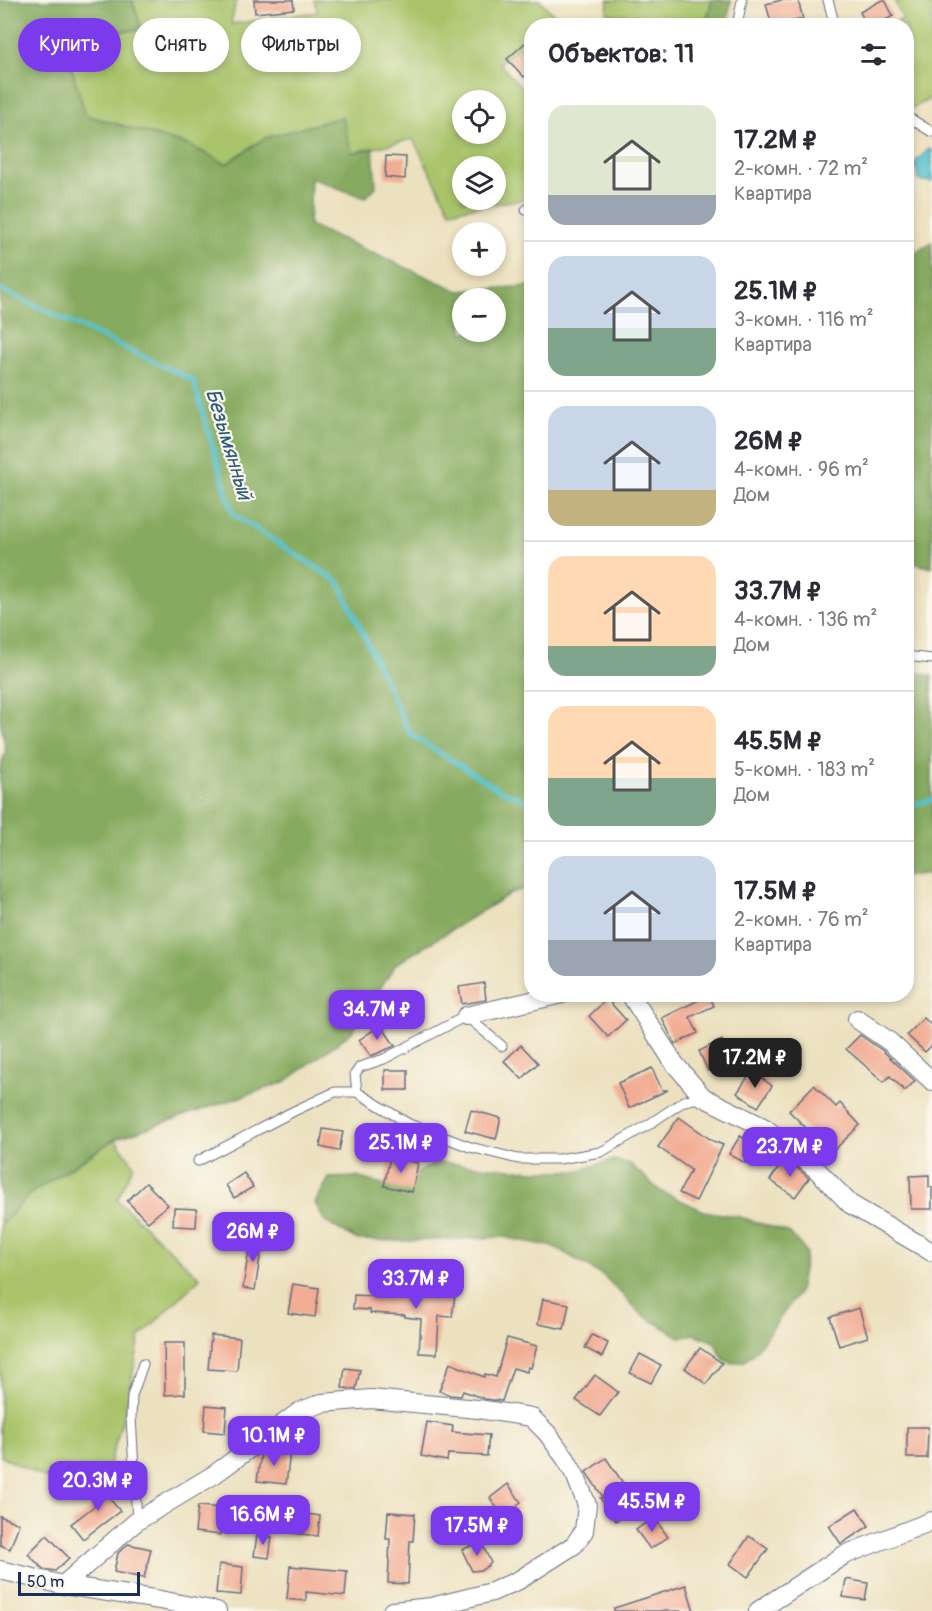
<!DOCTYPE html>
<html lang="ru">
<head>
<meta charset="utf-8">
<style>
	body { margin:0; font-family:Pangolin,sans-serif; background:#f2f2f3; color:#2b2b33; height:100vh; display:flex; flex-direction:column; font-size:22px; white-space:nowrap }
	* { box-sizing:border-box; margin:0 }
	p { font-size:20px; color:#7c7c81 }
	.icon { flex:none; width:33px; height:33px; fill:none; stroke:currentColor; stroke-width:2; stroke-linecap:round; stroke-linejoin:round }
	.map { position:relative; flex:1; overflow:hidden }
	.drawer { position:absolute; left:524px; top:18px; width:390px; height:984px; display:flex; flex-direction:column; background:#fff; border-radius:24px; box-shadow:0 3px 9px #0003 }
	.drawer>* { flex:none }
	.banner { position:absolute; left:18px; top:18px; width:416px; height:54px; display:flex; gap:12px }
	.buttons { position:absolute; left:452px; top:90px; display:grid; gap:12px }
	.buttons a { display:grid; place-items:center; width:54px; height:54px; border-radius:50%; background:#fff; box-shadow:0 3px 9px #0003; font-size:30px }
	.scale { position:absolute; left:18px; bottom:15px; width:122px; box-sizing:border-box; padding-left:6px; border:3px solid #1b2f5e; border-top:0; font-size:16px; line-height:21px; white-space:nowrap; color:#1b2f5e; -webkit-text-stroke:4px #fbf7ec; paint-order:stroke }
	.price { position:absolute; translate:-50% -51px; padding:0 14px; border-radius:12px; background:#7c3aed; color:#fff; font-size:20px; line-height:39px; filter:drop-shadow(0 2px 3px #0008) }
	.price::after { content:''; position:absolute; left:50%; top:36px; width:18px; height:14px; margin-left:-9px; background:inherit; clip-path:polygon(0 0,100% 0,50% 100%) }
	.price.current { background:#222; color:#fff }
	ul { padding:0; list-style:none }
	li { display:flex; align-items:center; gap:18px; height:150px; padding:0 24px }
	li+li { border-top:2px solid #e1e1e2 }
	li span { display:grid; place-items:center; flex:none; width:168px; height:120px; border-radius:18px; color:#555 }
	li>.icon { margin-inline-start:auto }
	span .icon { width:72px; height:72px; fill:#fffc; stroke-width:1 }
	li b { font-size:26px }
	h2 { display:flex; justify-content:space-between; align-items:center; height:72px; padding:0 24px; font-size:26px }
	.chip { padding:0 21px; border-radius:27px; background:#fff; box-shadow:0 3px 9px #0003; font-size:21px; line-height:54px }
	.chip.current { background:#7c3aed; color:#fff }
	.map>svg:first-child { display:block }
	.green { fill:#a9c46a; stroke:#627a64; stroke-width:1.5; fill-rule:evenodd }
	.forest { fill:#86aa5e; stroke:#506c5e; stroke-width:1.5; fill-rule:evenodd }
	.water { fill:#56c2cf; stroke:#387896; stroke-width:1.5 }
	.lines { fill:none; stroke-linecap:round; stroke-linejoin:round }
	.stream { stroke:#56c2cf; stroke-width:4.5 }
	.building { fill:#f2ad94 }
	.service-casing { stroke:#646d80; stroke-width:11 }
	.minor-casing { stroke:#646d80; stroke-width:20 }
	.service { stroke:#fff; stroke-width:9 }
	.minor { stroke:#fff; stroke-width:18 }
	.labels { text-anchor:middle; stroke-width:4.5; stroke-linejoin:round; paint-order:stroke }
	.water-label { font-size:21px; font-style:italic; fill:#2d5b80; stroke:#fbf7ec }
</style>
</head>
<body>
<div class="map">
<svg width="932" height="1611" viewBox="0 0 932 1611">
	<rect width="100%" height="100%" fill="#fbf7ec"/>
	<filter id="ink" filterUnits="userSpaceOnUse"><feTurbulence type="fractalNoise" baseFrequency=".0167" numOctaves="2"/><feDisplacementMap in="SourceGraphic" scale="12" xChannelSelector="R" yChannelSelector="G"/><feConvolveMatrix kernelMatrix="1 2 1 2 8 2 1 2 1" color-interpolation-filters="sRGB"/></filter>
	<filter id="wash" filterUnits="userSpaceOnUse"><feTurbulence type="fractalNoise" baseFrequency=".008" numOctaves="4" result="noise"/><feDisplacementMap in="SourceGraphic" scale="24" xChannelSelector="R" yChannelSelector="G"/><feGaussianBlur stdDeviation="1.35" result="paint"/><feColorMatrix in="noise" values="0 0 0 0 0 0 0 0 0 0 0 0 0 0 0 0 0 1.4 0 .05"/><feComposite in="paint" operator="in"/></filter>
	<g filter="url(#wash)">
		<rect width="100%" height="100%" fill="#ece1bf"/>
		<!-- green -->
		<g class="green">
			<path d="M132 0H236L231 24 318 12 314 0H540L563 25 531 26V38L499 63 531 99V193L525 199 450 211 413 139 352 153 265 138 226 164 191 146 86 115 62 38 142 29ZM462 100H495V134H462ZM462 166H495V200H462Z"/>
			<path d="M608 0H712L705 25 651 26V16L607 14Z"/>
			<path d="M894 0H932V98L910 109 906 106V26L890 25 903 19Z"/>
			<path d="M115 1139 134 1165 117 1200 200 1278 140 1337 126 1408 108 1469 77 1493 0 1456V1226L31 1193Z"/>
		</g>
		<!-- forest -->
		<g class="forest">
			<path d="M0 0H132L142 29 62 38 86 115 191 146 226 164 265 138 342 117 352 153 373 148 376 187 365 198 311 178 309 225 459 291 531 286V887L511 893 396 964 352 1032 285 1082 115 1139 31 1193 0 1226V768L6 751 0 719ZM462 298H495V332H462Z"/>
			<path d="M712 0H731L727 25H705Z"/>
			<path d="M932 242V568L906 561V264L909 255Z"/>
			<path d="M906 670 932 676V873L906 876Z"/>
			<path d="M613 1160 630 1164 660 1191 704 1211 740 1217 790 1233 806 1252 799 1292 755 1352 745 1361 732 1363 724 1360 714 1342 695 1334 680 1337 641 1314 604 1276 555 1247 503 1237 405 1241 358 1240 325 1222 315 1203 329 1178 356 1177 386 1185 407 1178 437 1162 533 1171H576Z"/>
		</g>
		<!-- water -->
		<path class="water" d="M929 149 932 150V182L918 180 915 162Z"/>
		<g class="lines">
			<!-- stream -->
			<g class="stream">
				<path d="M0 289 193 380 233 514 339 582 410 734 501 791 531 802"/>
				<path d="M906 806 932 800"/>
			</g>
		</g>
		<g id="blocks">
			<!-- building -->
			<g class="building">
				<path d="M254 0H293L294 9 255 13Z"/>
				<path d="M782 0H798L803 19 772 26 766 4Z"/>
				<path d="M882 0H885L893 16 875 26H867L860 12Z"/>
				<path d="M525 43 531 49V71L524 77 507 59Z"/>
				<path d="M386 156 406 157 405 179 385 177Z"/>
				<path d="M484 983 486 1000 462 1004 459 987Z"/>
				<path d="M709 995 714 1006 690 1017 698 1033 675 1044 662 1018Z"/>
				<path d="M607 999 626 1020 608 1037 589 1016Z"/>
				<path d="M924 1018 932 1026V1045L925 1052 907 1035Z"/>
				<path d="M381 1025 395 1046 371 1056 359 1040Z"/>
				<path d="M860 1035 883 1051 915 1081 905 1091 890 1076 884 1082 846 1049Z"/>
				<path d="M722 1040 731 1061 708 1071 699 1051Z"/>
				<path d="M521 1045 538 1063 522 1079 504 1061Z"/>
				<path d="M652 1068 662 1090H668L629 1108 618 1083Z"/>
				<rect x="385" y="1070" width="23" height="20"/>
				<path d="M752 1071 772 1086 758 1107 737 1093Z"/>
				<path d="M814 1085 836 1107 840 1103 860 1125 824 1160 805 1142 812 1134 789 1111Z"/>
				<path d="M471 1110 501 1118 496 1139 465 1131Z"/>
				<path d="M679 1117 713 1141 723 1145 696 1201 679 1193 691 1170 658 1147Z"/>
				<path d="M323 1129 343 1132 339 1151 320 1147Z"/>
				<path d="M740 1136 755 1145 745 1163 729 1154Z"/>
				<path d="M390 1157 418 1163 412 1192 384 1186Z"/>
				<path d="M785 1158 809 1178 795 1197 770 1180Z"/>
				<path d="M244 1173 253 1187 234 1198 226 1185Z"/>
				<path d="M929 1175V1187H932V1209H911L910 1176Z"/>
				<path d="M146 1183 168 1205 148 1222 127 1201Z"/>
				<path d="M174 1208 197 1209 196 1227 173 1226Z"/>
				<path d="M251 1236 263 1238 255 1290 243 1288Z"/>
				<path d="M293 1284 319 1288 315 1317 288 1313Z"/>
				<path d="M439 1285 456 1286 452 1317 439 1316 437 1354 419 1353 421 1319 405 1317V1315L370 1313V1310L353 1309 354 1295 406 1298 408 1286 439 1289Z"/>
				<path d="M543 1299 569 1304 564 1329 538 1324Z"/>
				<path d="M859 1308 868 1337 839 1346 830 1317Z"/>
				<path d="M211 1335 240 1338 237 1371 208 1369Z"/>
				<path d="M592 1335 608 1343 602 1357 585 1348Z"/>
				<path d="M507 1338 537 1346 531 1368 528 1367 527 1372 513 1368 502 1401 485 1399 463 1391 461 1396 450 1395 439 1391 450 1363 484 1377 485 1374 496 1377Z"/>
				<path d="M164 1343H185V1394L165 1395Z"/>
				<path d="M700 1348 722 1363 706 1384 685 1368Z"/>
				<path d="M640 1354 661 1365 651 1383 630 1373Z"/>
				<path d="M345 1368 360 1370 356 1389 342 1388Z"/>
				<path d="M595 1375 618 1392 600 1416 576 1400Z"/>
				<path d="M206 1405 227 1407 225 1433 204 1431Z"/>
				<path d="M427 1422 453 1426 452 1432 489 1435 487 1456 448 1454 447 1461 421 1456Z"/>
				<path d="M907 1427H928L927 1458H907Z"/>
				<path d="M267 1450 290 1452 286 1484 257 1481 261 1454Z"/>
				<path d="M606 1458 623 1483 616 1487 632 1510 616 1521 600 1498 603 1497 586 1472Z"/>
				<path d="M110 1483 118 1494 111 1500 120 1511 83 1539 71 1524 97 1504 91 1497Z"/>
				<path d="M508 1484 521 1502 517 1505 519 1509 505 1520 490 1498Z"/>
				<path d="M198 1506 223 1508 220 1535 195 1532Z"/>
				<path d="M857 1508 869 1526 841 1544 829 1526Z"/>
				<path d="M294 1512 320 1516 318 1536 292 1533Z"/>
				<path d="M388 1512 415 1514 413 1541H410L408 1584 388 1583 390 1539H386Z"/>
				<path d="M0 1516 19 1524 10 1549 0 1545Z"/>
				<path d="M654 1517 668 1537 650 1549 636 1530Z"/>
				<path d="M47 1535 69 1558 55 1571 43 1569 28 1554Z"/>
				<path d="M257 1535 272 1537 269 1558 254 1556Z"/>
				<path d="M749 1536 768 1549 748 1577 730 1564Z"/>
				<path d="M481 1541 491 1563 482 1570 472 1571 462 1550Z"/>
				<path d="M128 1544 151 1549 144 1578 114 1572 118 1553Z"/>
				<path d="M219 1564 243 1567 241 1595 216 1593Z"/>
				<path d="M290 1566 347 1571 345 1596 306 1592V1601L287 1599Z"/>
				<path d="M846 1579 868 1583 865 1600 843 1597Z"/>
				<path d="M686 1585 694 1611H614V1608Z"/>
			</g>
		</g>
	</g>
	<g filter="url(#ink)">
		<use href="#blocks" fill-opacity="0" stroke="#646d80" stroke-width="1.5"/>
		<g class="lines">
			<!-- service casing -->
			<g class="service-casing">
				<g id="service">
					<path d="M828 0 835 26"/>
					<path d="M737 26 742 0"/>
					<path d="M906 116 932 132"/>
					<path d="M526 210 531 206"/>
					<path d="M906 656 932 659"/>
					<path d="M502 1046 466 1016 384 1059 360 1067 355 1074 357 1092 409 1124 470 1147 518 1159H559L601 1152 648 1125 684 1101 703 1097"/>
					<path d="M198 1161 294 1111 335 1092H357"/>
					<path d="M137 1521 131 1417 132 1396 143 1364"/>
				</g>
			</g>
			<!-- minor casing -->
			<g class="minor-casing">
				<g id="minor">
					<path d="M630 994 674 1063 703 1097 765 1128 816 1169 850 1204 932 1252"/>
					<path d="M466 1016 562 994"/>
					<path d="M857 1019 890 1042 932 1081"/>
					<path d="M0 1570 63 1585 160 1600 217 1611"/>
					<path d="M63 1585 137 1521 215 1474 299 1412 322 1403 371 1399 478 1409 531 1417 547 1433 566 1459 576 1477 587 1505 584 1531 574 1545 519 1580 492 1592 431 1607 392 1611"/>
					<path d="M758 1611 844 1555 932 1521"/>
				</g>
			</g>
			<!-- service -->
			<use href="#service" class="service"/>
			<!-- minor -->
			<use href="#minor" class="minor"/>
		</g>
	</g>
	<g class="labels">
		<!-- water labels -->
		<g class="water-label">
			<text transform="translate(229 444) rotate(73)" y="7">Безымянный</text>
		</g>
	</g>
</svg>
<div class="buttons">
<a><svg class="icon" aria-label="locate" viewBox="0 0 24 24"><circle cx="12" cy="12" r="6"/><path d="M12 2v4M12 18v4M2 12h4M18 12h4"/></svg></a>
<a><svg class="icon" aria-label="layers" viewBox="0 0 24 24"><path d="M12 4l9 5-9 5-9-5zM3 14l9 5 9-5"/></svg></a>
<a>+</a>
<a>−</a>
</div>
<div class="scale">50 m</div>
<b class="price" style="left:377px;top:1041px">34.7M ₽</b>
<b class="price current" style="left:755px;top:1089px">17.2M ₽</b>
<b class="price" style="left:401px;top:1174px">25.1M ₽</b>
<b class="price" style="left:790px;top:1178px">23.7M ₽</b>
<b class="price" style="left:253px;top:1263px">26M ₽</b>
<b class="price" style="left:416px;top:1310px">33.7M ₽</b>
<b class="price" style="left:274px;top:1467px">10.1M ₽</b>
<b class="price" style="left:98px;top:1512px">20.3M ₽</b>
<b class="price" style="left:652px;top:1533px">45.5M ₽</b>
<b class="price" style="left:263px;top:1546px">16.6M ₽</b>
<b class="price" style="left:477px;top:1557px">17.5M ₽</b>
<div class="banner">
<a class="chip current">Купить</a>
<a class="chip">Снять</a>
<a class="chip">Фильтры</a>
</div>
<section class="drawer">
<h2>Объектов: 11<svg class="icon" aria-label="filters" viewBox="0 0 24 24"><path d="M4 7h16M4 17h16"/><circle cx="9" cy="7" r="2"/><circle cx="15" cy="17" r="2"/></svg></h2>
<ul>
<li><span style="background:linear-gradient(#dfe7d0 75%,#9aa5b1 0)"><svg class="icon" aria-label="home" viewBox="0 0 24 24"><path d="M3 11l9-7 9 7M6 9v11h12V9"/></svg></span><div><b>17.2M ₽</b><p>2-комн. · 72 m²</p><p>Квартира</p></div></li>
<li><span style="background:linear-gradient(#c9d6e8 60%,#7fa58c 0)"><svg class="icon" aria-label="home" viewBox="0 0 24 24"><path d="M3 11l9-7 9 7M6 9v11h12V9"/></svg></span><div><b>25.1M ₽</b><p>3-комн. · 116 m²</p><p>Квартира</p></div></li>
<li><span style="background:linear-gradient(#c9d6e8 70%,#c2b280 0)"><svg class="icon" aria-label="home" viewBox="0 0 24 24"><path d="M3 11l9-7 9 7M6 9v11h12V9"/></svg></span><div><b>26M ₽</b><p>4-комн. · 96 m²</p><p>Дом</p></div></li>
<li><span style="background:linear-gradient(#ffd9b3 75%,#7fa58c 0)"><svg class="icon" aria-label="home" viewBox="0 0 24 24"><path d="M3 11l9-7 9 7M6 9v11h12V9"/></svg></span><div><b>33.7M ₽</b><p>4-комн. · 136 m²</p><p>Дом</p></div></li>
<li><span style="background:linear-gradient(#ffd9b3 60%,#7fa58c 0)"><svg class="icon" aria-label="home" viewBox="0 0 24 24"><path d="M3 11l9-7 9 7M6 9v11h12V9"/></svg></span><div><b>45.5M ₽</b><p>5-комн. · 183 m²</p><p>Дом</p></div></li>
<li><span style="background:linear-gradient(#c9d6e8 70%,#9aa5b1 0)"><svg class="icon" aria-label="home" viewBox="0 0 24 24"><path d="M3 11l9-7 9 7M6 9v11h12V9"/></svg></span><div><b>17.5M ₽</b><p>2-комн. · 76 m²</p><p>Квартира</p></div></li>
</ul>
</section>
</div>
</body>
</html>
